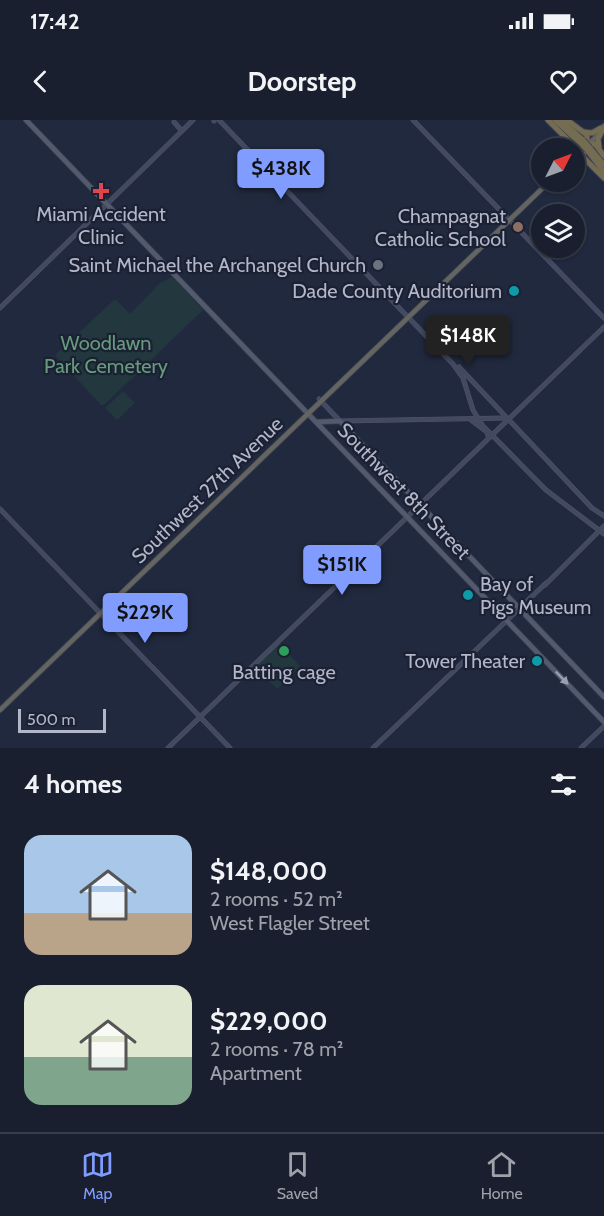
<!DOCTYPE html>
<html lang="en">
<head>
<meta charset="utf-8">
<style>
	body { margin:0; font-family:Cabin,sans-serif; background:#222736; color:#f1f3f6; height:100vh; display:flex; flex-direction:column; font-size:22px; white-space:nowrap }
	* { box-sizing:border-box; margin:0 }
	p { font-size:20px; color:#9fa2aa }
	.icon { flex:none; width:33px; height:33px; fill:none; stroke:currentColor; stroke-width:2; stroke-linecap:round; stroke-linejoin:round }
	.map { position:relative; height:628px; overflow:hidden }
	.side { display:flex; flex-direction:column; background:#191f2e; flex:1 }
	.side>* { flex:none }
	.needle { width:39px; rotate:48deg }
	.controls { position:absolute; left:531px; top:18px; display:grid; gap:12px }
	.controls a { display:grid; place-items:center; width:54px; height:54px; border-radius:50%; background:#191f2e; box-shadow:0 2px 4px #0004,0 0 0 2px #373d4a; font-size:30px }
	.scale { position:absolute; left:18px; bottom:15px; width:88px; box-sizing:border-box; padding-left:6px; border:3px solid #b1b6c9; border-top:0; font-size:16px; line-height:21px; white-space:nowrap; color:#b1b6c9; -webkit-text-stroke:4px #1b2133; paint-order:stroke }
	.price { position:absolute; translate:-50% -51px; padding:0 14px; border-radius:6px; background:#809cff; color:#111; font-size:20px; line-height:39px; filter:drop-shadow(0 2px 3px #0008) }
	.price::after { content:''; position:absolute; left:50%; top:36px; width:18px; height:14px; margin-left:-9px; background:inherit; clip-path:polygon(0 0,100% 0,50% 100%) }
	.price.active { background:#222; color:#fff }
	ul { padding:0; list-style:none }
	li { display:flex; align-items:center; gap:18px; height:150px; padding:0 24px }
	li span { display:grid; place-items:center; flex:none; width:168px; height:120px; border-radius:18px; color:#555 }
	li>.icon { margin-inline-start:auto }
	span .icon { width:72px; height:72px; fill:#fffc; stroke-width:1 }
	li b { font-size:26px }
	h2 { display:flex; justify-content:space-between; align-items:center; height:72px; padding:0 24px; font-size:26px }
	.status { display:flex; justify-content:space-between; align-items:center; height:42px; padding:0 30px; background:#191f2e; direction:ltr }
	.status svg { height:16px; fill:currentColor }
	header { display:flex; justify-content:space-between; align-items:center; height:78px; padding:0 24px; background:#191f2e; font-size:27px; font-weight:800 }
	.tab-bar { display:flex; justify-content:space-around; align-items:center; height:84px; border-top:2px solid #373d4a; background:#191f2e; font-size:16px; color:#9fa2aa }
	.tab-bar a { display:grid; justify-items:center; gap:3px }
	.tab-bar .active { color:#809cff }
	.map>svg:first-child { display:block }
	.green { fill:#23373f }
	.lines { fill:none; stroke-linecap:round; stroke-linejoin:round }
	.secondary-casing { stroke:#515669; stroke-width:5 }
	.primary-casing { stroke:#3f4557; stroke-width:6 }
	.trunk-casing { stroke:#3e4356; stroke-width:6 }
	.motorway-casing { stroke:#3e4356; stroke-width:7 }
	.secondary { stroke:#434961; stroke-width:4 }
	.primary { stroke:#535a6e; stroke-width:4.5 }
	.trunk { stroke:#646460; stroke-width:4.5 }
	.motorway { stroke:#746d52; stroke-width:5 }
	.motorway-bridge-casing { stroke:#3e4356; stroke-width:7; stroke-linecap:butt }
	.motorway-bridge { stroke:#746d52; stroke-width:5 }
	.oneway { fill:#9a9fb2 }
	.health-dot { fill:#e0444e; stroke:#1b2133; stroke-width:2 }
	.education-dot { fill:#8d6e63; stroke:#1b2133; stroke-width:2 }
	.worship-dot { fill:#6b7280; stroke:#1b2133; stroke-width:2 }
	.culture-dot { fill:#0f9aa8; stroke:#1b2133; stroke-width:2 }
	.leisure-dot { fill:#2e9e5b; stroke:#1b2133; stroke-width:2 }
	.labels { text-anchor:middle; stroke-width:4.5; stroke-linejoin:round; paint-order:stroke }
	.poi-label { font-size:20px; fill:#b1b6c9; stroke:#1b2133; text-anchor:end }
	.park-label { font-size:20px; fill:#669c7c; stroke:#1b2133 }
	.street-label { font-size:20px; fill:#b1b6c9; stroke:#1b2133 }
</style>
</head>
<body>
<div class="status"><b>17:42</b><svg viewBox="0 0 49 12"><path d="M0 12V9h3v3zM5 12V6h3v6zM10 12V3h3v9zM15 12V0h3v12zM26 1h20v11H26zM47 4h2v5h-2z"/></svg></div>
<header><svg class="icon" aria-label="back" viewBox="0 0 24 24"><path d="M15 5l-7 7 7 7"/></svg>Doorstep<svg class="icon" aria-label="heart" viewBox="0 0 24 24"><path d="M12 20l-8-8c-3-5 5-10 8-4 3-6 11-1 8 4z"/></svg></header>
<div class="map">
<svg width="604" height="628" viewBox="0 0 604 628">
	<rect width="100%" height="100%" fill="#21293e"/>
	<!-- green -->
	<g class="green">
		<path d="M172 157 203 190 104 285H101L55 235 114 180H116L130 194 160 163Z"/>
		<path d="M123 271 135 283 117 300 105 288Z"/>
		<path d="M279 524 300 546 277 569 255 547Z"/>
	</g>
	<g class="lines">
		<!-- secondary casing -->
		<g class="secondary-casing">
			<g id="secondary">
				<path d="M219 0 453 244 463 258 473 290 483 306 546 370 604 414"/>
				<path d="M413 0 604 198"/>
				<path d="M214 1V0"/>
				<path d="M174 2 181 10"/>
				<path d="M186 7 193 0"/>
				<path d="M0 188 186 7"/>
				<path d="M459 247 592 388 604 396"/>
				<path d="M319 279 340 301 506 298"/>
				<path d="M471 300 487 312 488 316"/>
				<path d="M0 389 230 628"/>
				<path d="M545 465 604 406"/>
				<path d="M168 628 604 207"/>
				<path d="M373 628 546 463"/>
				<path d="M581 628 604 606"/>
			</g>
		</g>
		<!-- primary casing -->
		<g class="primary-casing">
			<g id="primary">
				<path d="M26 0 604 602"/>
				<path d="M317 302 340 301 604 577"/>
			</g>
		</g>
		<!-- trunk casing -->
		<g class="trunk-casing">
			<g id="trunk">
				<path d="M574 35 594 19 604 6"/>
				<path d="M0 590 549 62"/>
			</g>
		</g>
		<!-- motorway casing -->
		<g class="motorway-casing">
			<g id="motorway">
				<path d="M548 0 574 26 582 27"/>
				<path d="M555 0 580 23"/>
				<path d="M561 0 583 20"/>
				<path d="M567 0 587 15V22"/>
				<path d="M583 12 592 13 601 8"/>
				<path d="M589 24H595L604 36"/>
				<path d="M599 27 598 19 602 11"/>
				<path d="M590 28 604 45"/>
				<path d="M583 29V37L604 58"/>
				<path d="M587 30 604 52"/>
			</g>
		</g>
		<!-- secondary -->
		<use href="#secondary" class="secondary"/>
		<!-- primary -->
		<use href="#primary" class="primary"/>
		<!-- trunk -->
		<use href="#trunk" class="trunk"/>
		<!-- motorway -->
		<use href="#motorway" class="motorway"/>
		<!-- motorway-bridge casing -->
		<g class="motorway-bridge-casing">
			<g id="motorway-bridge">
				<path d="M583 20 590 28"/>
				<path d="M580 23 587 30"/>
			</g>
		</g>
		<!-- motorway-bridge -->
		<use href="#motorway-bridge" class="motorway-bridge"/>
	</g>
	<!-- one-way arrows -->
	<defs><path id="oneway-solid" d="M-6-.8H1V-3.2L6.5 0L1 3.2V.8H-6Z" transform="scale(1.5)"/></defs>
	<use class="oneway" href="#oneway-solid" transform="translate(562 558) rotate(46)"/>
	<!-- markers -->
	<path class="health-dot" d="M98 62h6v6h6v6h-6v6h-6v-6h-6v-6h6z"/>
	<circle class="education-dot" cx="518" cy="107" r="6"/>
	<circle class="worship-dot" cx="378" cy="145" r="6"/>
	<g class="culture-dot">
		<circle cx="514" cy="171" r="6"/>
		<circle cx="468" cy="475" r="6"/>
		<circle cx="537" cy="541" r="6"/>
	</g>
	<circle class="leisure-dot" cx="284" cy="531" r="6"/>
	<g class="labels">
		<!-- poi labels -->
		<g class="poi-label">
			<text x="101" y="101" text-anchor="middle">Miami Accident<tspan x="101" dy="23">Clinic</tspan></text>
			<text x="506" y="103">Champagnat<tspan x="506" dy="23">Catholic School</tspan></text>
			<text x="366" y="152">Saint Michael the Archangel Church</text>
			<text x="502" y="178">Dade County Auditorium</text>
			<text x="480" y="471" text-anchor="start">Bay of<tspan x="480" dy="23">Pigs Museum</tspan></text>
			<text x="525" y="548">Tower Theater</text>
			<text x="284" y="559" text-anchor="middle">Batting cage</text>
		</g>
		<!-- park labels -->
		<g class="park-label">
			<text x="106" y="230">Woodlawn<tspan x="106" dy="23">Park Cemetery</tspan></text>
		</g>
		<!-- street labels -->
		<g class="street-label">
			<text transform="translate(207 370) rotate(-44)" y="7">Southwest 27th Avenue</text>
			<text transform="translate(404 371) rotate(46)" y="7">Southwest 8th Street</text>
		</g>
	</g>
</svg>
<div class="controls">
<a><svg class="needle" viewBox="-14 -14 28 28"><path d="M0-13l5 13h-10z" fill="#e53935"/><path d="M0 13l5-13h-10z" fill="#9fa2aa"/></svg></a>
<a><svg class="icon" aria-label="layers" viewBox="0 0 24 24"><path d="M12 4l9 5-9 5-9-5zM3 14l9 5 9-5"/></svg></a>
</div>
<div class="scale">500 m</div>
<b class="price" style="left:281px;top:80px">$438K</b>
<b class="price active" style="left:468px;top:247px">$148K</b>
<b class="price" style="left:342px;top:476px">$151K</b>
<b class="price" style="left:145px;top:524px">$229K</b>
</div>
<section class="side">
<h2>4 homes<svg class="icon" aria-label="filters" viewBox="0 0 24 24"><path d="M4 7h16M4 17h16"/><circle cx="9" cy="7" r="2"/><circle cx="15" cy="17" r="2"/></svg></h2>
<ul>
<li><span style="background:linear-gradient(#a9c7e8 65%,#b9a48a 0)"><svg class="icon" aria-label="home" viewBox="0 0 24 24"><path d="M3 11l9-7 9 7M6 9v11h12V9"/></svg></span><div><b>$148,000</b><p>2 rooms · 52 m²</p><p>West Flagler Street</p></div></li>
<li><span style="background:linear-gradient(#dfe7d0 60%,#7fa58c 0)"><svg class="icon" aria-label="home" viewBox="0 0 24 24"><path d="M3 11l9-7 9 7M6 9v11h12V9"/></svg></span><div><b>$229,000</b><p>2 rooms · 78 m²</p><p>Apartment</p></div></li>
</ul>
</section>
<nav class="tab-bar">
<a class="active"><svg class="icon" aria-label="map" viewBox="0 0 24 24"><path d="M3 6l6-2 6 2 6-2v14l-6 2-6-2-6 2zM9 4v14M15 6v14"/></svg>Map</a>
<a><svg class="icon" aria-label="saved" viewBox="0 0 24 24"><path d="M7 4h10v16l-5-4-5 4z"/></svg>Saved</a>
<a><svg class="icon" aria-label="home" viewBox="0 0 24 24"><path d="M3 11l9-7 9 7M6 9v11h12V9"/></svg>Home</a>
</nav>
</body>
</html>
